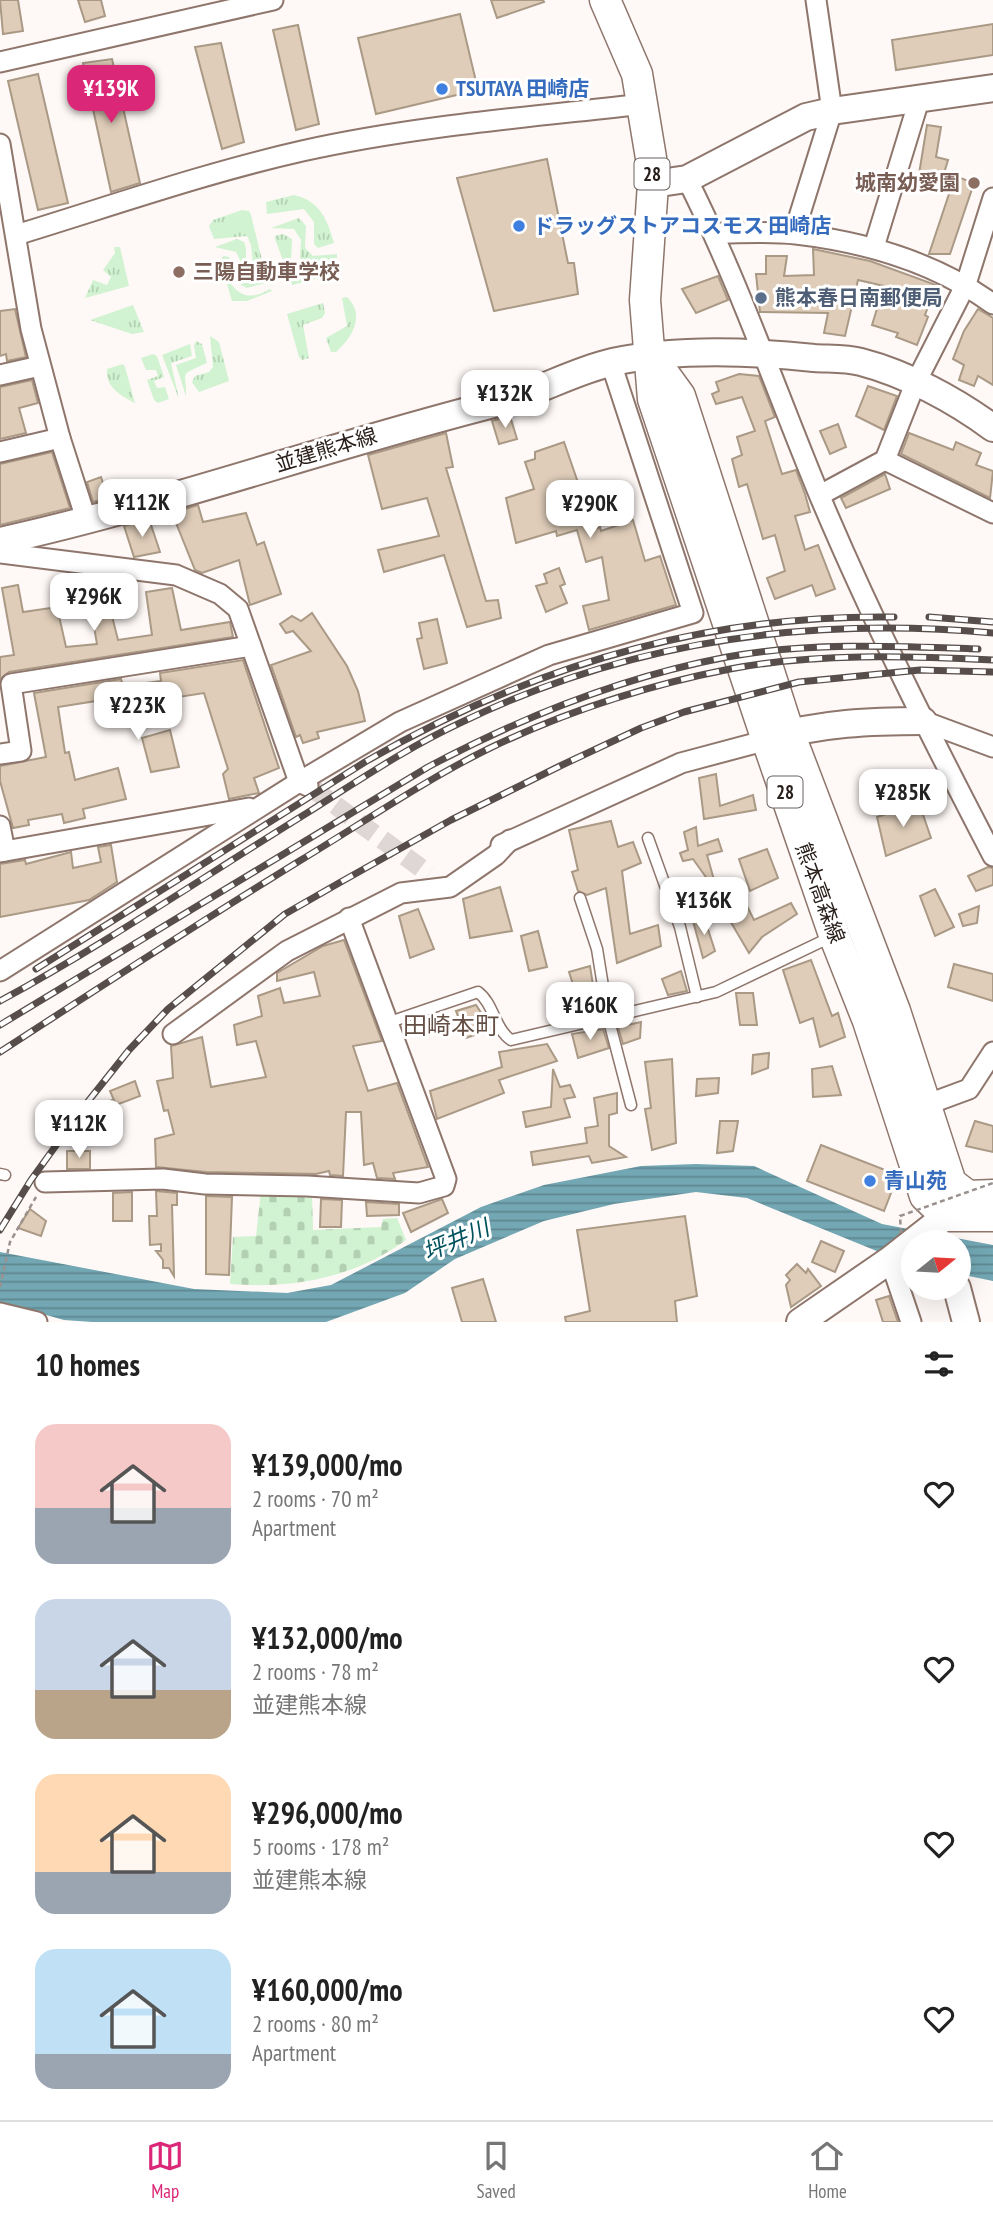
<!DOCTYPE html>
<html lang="en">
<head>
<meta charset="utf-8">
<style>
	body { margin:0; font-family:"PT Sans Narrow","Noto Sans JP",sans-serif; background:#f6f6f6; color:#222; height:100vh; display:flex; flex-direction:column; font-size:26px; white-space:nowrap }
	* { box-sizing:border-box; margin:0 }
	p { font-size:23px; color:#767676 }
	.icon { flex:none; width:38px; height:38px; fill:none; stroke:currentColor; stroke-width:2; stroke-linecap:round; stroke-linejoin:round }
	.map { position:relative; height:1322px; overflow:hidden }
	.sheet { display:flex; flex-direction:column; background:#fff; flex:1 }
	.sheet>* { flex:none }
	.needle { width:46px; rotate:72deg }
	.buttons { position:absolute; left:901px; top:1230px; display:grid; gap:14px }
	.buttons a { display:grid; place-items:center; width:70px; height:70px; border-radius:50%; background:#fff; box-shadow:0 7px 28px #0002; font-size:35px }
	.price { position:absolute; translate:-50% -60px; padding:0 16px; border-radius:14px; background:#fff; color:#222; font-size:23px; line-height:46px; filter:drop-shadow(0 2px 4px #0008) }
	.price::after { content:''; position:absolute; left:50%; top:42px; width:21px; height:16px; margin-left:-10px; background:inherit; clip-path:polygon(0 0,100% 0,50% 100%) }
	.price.on { background:#db2777; color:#fff }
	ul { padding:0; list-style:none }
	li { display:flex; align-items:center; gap:21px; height:175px; padding:0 35px }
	li span { display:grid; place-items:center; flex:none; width:196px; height:140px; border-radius:21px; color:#555 }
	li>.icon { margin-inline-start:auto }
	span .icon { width:84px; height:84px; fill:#fffc; stroke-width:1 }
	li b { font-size:30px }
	h2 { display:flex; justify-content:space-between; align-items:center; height:84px; padding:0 35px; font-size:30px }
	.menu { display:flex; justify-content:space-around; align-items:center; height:98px; border-top:2px solid #e0e0e0; background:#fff; font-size:19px; color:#767676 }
	.menu a { display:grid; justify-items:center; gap:4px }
	.menu .on { color:#db2777 }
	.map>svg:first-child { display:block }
	.grass { fill:url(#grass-tufts) }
	.cemetery { fill:url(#cemetery-stones) }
	.water { fill:url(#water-rules) }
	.building { fill:#dfcdb9; stroke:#a99985; stroke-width:2 }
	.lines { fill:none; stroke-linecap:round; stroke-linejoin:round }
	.street-tunnel { stroke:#ded7d5; stroke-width:19; stroke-dasharray:19 10; stroke-linecap:butt }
	.lane-casing { stroke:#8e766c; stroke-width:13 }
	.street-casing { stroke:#8e766c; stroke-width:23 }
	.secondary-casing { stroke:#8e766c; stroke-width:30 }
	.primary-casing { stroke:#8e766c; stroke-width:33 }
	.path { stroke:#99918e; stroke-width:2.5; stroke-dasharray:5 3.5; stroke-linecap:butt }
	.lane { stroke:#fff; stroke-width:10 }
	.street { stroke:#fff; stroke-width:19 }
	.secondary { stroke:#fff; stroke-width:26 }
	.primary { stroke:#fff; stroke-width:30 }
	.rail-casing { stroke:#574e4b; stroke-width:7 }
	.rail { stroke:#fff; stroke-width:4.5; stroke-dasharray:13; stroke-linecap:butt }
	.path-bridge { stroke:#99918e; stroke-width:2.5; stroke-dasharray:5 3.5; stroke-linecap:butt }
	.shop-dot { fill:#3f7fe0; stroke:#fff; stroke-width:2.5 }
	.education-dot { fill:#8d6e63; stroke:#fff; stroke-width:2.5 }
	.service-dot { fill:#5c6f8a; stroke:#fff; stroke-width:2.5 }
	.labels { text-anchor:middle; stroke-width:6; stroke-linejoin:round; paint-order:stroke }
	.shield { fill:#fff; stroke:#68615e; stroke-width:2 }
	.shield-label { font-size:19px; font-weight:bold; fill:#271d19 }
	.shop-label { font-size:21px; font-weight:bold; fill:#366cbe; stroke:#fff; text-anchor:start }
	.education-label { font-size:21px; font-weight:bold; fill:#785e54; stroke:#fff; text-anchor:end }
	.service-label { font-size:21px; font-weight:bold; fill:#4e5e75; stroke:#fff; text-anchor:start }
	.street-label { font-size:21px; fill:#271d19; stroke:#fff }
	.water-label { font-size:23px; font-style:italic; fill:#00515e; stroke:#fff }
	.quarter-label { font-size:24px; fill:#654f45; stroke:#fff }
</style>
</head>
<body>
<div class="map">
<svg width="993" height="1322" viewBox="0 0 993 1322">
	<defs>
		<pattern id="grass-tufts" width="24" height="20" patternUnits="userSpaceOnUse" patternTransform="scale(1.75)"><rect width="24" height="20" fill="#d1f3d1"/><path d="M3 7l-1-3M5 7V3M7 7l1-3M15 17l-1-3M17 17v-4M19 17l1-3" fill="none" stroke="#b3d0b3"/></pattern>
		<pattern id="cemetery-stones" width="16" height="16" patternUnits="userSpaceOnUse" patternTransform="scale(1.75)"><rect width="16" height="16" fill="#d1f3d1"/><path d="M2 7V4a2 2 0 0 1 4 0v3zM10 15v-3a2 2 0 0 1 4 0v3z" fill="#b3d0b3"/></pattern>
		<pattern id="water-rules" width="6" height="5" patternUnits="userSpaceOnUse" patternTransform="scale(1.75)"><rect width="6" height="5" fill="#72a7b3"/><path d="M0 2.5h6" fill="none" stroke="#5e8791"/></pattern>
	</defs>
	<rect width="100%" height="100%" fill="#fef8f6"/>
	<!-- grass -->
	<g class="grass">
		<path d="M294 195C320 201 327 219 334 243L318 248 314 244V222L304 209 267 214 266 202Z"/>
		<path d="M242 210 249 211 251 215 263 264 253 263 251 245 247 236 214 239 209 226 213 220Z"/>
		<path d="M299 218 306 226 305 248 313 256 337 254V258L305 265 300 258 301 240 294 229 271 228Z"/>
		<path d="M283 234 292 239 291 261 299 272 309 274 340 264 341 272 292 285 275 239V236Z"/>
		<path d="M237 239 244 242C251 255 235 276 266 269L269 282 247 288 241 285V262L236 252 215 247Z"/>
		<path d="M114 247H120L129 286 85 298 93 280 107 285 111 277 103 270 115 253Z"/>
		<path d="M224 256 229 257 233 264 231 284C242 299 255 298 270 289L272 291 247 301H232L220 260Z"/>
		<path d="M347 297C366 315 352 338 336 352H331L326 338 347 326 342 298Z"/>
		<path d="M323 303 325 313 322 318 303 325 309 358 302 360 299 357 287 314Z"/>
		<path d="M133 305 144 332 132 334 90 320Z"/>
		<path d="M210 336 219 342 229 381 199 392 192 382 195 376 209 372 213 367Z"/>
		<path d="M196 341 202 344 207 363C177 376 187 371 186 396L176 365 196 358 194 346Z"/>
		<path d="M190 344 192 356 171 363 179 399 162 355Z"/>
		<path d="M153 354 157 356 164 377 154 381 157 388 165 387 169 399 158 403 154 400 147 380 158 376 156 370H146L141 358Z"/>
		<path d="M123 364 125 367 135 403C121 396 105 387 107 369Z"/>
	</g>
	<!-- cemetery -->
	<path class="cemetery" d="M261 1191 312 1192 313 1230 381 1227 383 1219 397 1218 406 1240C354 1278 293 1289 230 1284L233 1237 256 1236Z"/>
	<!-- water -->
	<path class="water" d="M696 1164 754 1166 882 1224 993 1245V1281L959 1274V1242H914L913 1266 911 1265 747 1198 696 1192 614 1204 544 1221 455 1259 405 1293 326 1322H92L64 1320 0 1302V1252L194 1289 287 1293 331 1285 481 1207 544 1185 641 1166Z"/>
	<!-- building -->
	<g class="building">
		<path d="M0 0H18L23 31 3 34Z"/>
		<path d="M78 0H101L105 16 85 22Z"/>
		<path d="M491 0H543L544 2 497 18Z"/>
		<path d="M460 14 478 90 376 114 358 38Z"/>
		<path d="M993 24V55L896 70 892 40Z"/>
		<path d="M298 25 319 124 296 130 273 30Z"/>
		<path d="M221 43 244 142 222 149 195 47Z"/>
		<path d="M112 59 140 183 111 192 83 63Z"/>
		<path d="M38 74 68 203 38 210 8 81Z"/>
		<path d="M927 125 941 127 936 157 948 160 942 180 919 174Z"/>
		<path d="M547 159 568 263H574L578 294 494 311 457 178Z"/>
		<path d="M955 176 974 183 950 254H929Z"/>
		<path d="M813 249 870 261 936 285 925 315 928 317 917 345 896 337 898 333 872 325 884 286 858 280 845 336 824 333 828 313 760 312 756 274H766V256H787L784 276 814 275Z"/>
		<path d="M718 276 728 300 696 313 682 289Z"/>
		<path d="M15 309 26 357 7 361 6 354 0 356V311Z"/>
		<path d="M978 309 993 318V385L978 376 974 386 959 380 964 365 953 359 964 331Z"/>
		<path d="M739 374 759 376 775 417 765 421 782 474 796 470 805 494 810 512 795 516 805 550 818 545 835 589 816 596 812 585 775 599 767 578 785 571 775 535 763 539 747 484 739 487 732 459 742 455 737 437 755 431 742 397 716 404 712 394 719 391 716 382Z"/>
		<path d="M32 380 38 403 19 408 26 433 0 439V387Z"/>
		<path d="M868 386 897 396 884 430 856 416Z"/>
		<path d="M510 416 517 439 499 444 492 421Z"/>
		<path d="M838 424 846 447 830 454 820 431Z"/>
		<path d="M446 433 453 467 446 468 486 601 498 600 501 618 467 627 444 555 384 572 378 550 439 536 427 498 382 509 368 455Z"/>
		<path d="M909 433 953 450 956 442 981 453 976 465 993 471 990 498 901 454Z"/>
		<path d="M564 442 594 529 600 527 601 531 633 520 645 561 660 556 676 605 589 630 583 606 609 600 602 557 586 562 577 530 557 536 556 531 516 543 506 498 534 489 525 462 535 459V452Z"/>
		<path d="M52 452 70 508 0 525V464Z"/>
		<path d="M885 474 890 489 846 508 841 498Z"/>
		<path d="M101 477 108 498 93 502 87 482Z"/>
		<path d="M198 505 203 522 246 513 257 545 264 542 281 594 250 605 239 560 202 573 195 570 172 513Z"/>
		<path d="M149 519 160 552 134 557 124 526Z"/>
		<path d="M559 568 565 584 560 586 567 603 546 612 536 586 547 583 544 574Z"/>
		<path d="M18 585 23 612 57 607 66 647 97 644 90 604 108 600 118 640 152 635 146 592 172 588 181 630 230 622 233 637 9 672 0 679V657L14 655 2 588Z"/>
		<path d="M312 613 347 666 358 691 365 721 317 732 319 738 303 743 300 735 296 737 271 665 311 651 293 631 286 633 280 624 292 616 301 621Z"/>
		<path d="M437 619 447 663 424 669 417 639 422 638 419 623Z"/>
		<path d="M243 660 279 768 254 778 259 793 229 799 223 774 228 769 204 693 126 705V707L111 710 109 699 58 707 65 753 69 752 75 780 118 768 126 799 83 809 85 818 64 823 62 814 28 820 29 825 13 828 0 781V766L46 757 34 693 121 679 123 686 161 681 160 673Z"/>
		<path d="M170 730 179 767 151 772 142 738Z"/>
		<path d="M716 774 720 806 753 795 756 810 704 819 699 778Z"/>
		<path d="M919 803 931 838 886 856 877 817Z"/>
		<path d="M611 821 618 847 633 842 641 863 622 871 630 934 658 925 661 946 617 963 606 888 587 895 578 891 572 872 578 870 569 830Z"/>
		<path d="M696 827 698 846 718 839 722 851 707 855 718 894 693 859 683 861 680 853 688 850 684 832Z"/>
		<path d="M111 845 117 882 89 900 0 917V864L25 860 26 864 71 852 73 868 101 862 98 847Z"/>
		<path d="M767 849 778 878 750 891 739 859Z"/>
		<path d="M988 867 993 868V885L976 891 968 876Z"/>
		<path d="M500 887 512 931 470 938 463 899Z"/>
		<path d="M935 889 954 927 935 936 920 896Z"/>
		<path d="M791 903 797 914 762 937 749 953 726 914 746 904 754 920Z"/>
		<path d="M979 906 977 923 963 926 959 914Z"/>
		<path d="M418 909 434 949 410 958 399 916Z"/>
		<path d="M704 917 715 951 703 958 693 921Z"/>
		<path d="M538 931 547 967 529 971 521 936Z"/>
		<path d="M344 940 382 1041 353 1046 368 1091 397 1083 428 1167 393 1173 395 1179 377 1178 373 1163 364 1165 361 1112H346L343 1176 330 1175 329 1171 316 1174 206 1172 156 1167 155 1139 174 1134 168 1110 164 1111 157 1081 173 1078 171 1046 202 1037 211 1087 266 1077 256 1041 237 1045 234 1025 262 1016 258 996 280 988 284 1003 320 996 314 972 277 981V973L323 946Z"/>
		<path d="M811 960 832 1016 838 1013 845 1037 820 1047 813 1018 800 1023 783 970Z"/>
		<path d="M954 964 993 974V1001L948 987Z"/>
		<path d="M590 966 593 985 575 991 569 972Z"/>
		<path d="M681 971 687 991 668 995 662 979Z"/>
		<path d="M736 993H753L757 1025H740Z"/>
		<path d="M476 1005 492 1029 466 1038 456 1011Z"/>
		<path d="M641 1022 640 1038 623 1044 618 1027Z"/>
		<path d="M603 1029 609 1048 578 1058 572 1034Z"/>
		<path d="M547 1044 557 1061 499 1080 504 1093 437 1119 430 1091 502 1067 499 1052Z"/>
		<path d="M769 1053 768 1068 752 1074 753 1055Z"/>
		<path d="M672 1059 676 1143 652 1150 645 1109 651 1108 645 1062Z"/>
		<path d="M832 1066 841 1095 813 1097 812 1069Z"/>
		<path d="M553 1069 560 1087 570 1085 575 1097 564 1099 570 1117 526 1127 523 1112 551 1107Z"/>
		<path d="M719 1078 718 1093 696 1096 697 1079Z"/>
		<path d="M135 1081 140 1096 116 1105 110 1091Z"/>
		<path d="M617 1093V1113L609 1115V1146L626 1157 592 1163 589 1156 533 1165 531 1152 587 1143 585 1128 598 1126 594 1098Z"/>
		<path d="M112 1100 122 1132 97 1140 90 1119 100 1116 96 1106Z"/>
		<path d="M720 1121H738L733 1151 717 1153Z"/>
		<path d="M975 1121 993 1126V1152L966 1146Z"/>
		<path d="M821 1145 898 1175 884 1211 807 1181Z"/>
		<rect x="67" y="1151" width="23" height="18"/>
		<path d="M156 1191 177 1193V1205H172L174 1276 169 1268H163V1260L156 1251H161V1244L150 1245 149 1216H157Z"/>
		<path d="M132 1192V1221H113V1193Z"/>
		<path d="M206 1196 232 1197 229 1275 206 1274Z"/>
		<path d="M321 1199 342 1200 341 1227H320Z"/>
		<path d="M442 1199 448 1213 411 1232 403 1213Z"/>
		<path d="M366 1202 399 1204V1215L367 1216Z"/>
		<path d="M30 1209 46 1221 41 1236 18 1228Z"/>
		<path d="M685 1216 697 1296 675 1301 677 1322H566L565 1317 590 1311 577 1230Z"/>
		<path d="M821 1241 844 1251 835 1272 812 1262Z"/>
		<path d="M797 1264 806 1273 808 1269 821 1286 791 1307 786 1285 790 1280 786 1275Z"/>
		<path d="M483 1279 496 1322H462L452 1288Z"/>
		<path d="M889 1296 898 1322H883L876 1300Z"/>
	</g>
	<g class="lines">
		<!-- street-tunnel -->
		<path class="street-tunnel" d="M312 788 429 874"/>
		<!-- lane casing -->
		<g class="lane-casing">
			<g id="lane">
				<path d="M648 838 680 927 697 997"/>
				<path d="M580 898 597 949 608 1017 631 1105"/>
				<path d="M390 1022 478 992C494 1004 494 1028 511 1040L716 992 831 937"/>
				<path d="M0 1174 5 1175"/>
			</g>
		</g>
		<!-- street casing -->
		<g class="street-casing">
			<g id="street">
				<path d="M0 62 273 0"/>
				<path d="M0 144 31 329 60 438 87 522"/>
				<path d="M687 179C738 280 775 388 818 492 870 616 931 737 993 856"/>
				<path d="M715 233C741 233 770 231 796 234 865 242 936 263 993 304"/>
				<path d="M794 233 832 111 816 0"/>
				<path d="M16 235C111 206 205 173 302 151 414 126 530 117 644 104"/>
				<path d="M874 247 920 97"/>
				<path d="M0 375 40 366"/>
				<path d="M0 452 60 438"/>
				<path d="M885 460 993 513"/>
				<path d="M820 495 885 460 915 384 966 284 993 198"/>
				<path d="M0 553 176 575 220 594 238 609 299 782 308 786"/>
				<path d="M923 721 993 747"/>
				<path d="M0 754 21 751 11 684 251 646"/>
				<path d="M0 826 5 851"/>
				<path d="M501 845 681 763 767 740"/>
				<path d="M0 852 249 808"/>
				<path d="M0 971 299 782 400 722 549 655 693 613 611 363"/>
				<path d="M173 1034 287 951 401 893 450 887 496 855 510 840"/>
				<path d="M923 1106 969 1089 993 1052"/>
				<path d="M45 1182 163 1179 205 1184 307 1186 419 1193 444 1186 446 1179 349 918"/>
				<path d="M890 1260 911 1322"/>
				<path d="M0 1313 37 1322"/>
			</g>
		</g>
		<!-- secondary casing -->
		<g class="secondary-casing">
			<g id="secondary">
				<path d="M653 184 687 179 806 117 832 111 993 88"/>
				<path d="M0 541C167 504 328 446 494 404 535 394 573 371 613 362 677 348 749 351 814 358 829 359 846 358 861 362 907 374 955 400 993 428"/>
				<path d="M772 738C820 723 872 721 923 721"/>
				<path d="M957 1288 966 1322"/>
				<path d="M800 1322 890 1260 946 1216"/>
			</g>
		</g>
		<!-- primary casing -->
		<g class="primary-casing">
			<g id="primary">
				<path d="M605 0 637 74 651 158 653 184 645 300 653 399 767 740 834 935 868 1021 925 1196 946 1216H993"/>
				<path d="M651 356 680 396 789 733 895 1011 951 1183 968 1196 993 1195"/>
			</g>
		</g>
		<!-- path -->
		<path class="path" d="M0 1287 10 1242 36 1197"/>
		<!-- lane -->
		<use href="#lane" class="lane"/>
		<!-- street -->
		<use href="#street" class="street"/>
		<!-- secondary -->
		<use href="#secondary" class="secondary"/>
		<!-- primary -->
		<use href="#primary" class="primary"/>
		<!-- rail casing -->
		<g class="rail-casing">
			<g id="rail">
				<path d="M929 617 993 622"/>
				<path d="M36 969 365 762C529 667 704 614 894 617"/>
				<path d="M0 1001C105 944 205 876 307 813 358 781 408 747 462 722 630 641 808 616 993 633"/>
				<path d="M0 1025 428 767C522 717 622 677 727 657 809 642 895 646 978 649"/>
				<path d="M0 1052C100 987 200 922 301 860 364 822 425 780 490 748 565 712 648 685 730 669 814 653 907 656 993 660"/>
				<path d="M0 1230 31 1180 86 1104 129 1050 168 1009 285 914 339 883 451 820 560 766 641 728 684 712 799 682 920 670 993 672"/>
			</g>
		</g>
		<!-- rail -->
		<use href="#rail" class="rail"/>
		<!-- path-bridge -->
		<path class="path-bridge" d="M901 1233 900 1216 993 1183"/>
	</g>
	<!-- markers -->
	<g class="shop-dot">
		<circle cx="442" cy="89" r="7"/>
		<circle cx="519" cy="226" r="7"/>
		<circle cx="870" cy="1181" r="7"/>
	</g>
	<g class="education-dot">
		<circle cx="974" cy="183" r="7"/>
		<circle cx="179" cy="272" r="7"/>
	</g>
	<circle class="service-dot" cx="761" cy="298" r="7"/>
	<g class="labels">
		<!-- shield labels -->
		<g class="shield">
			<rect x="634.5" y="158.5" width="35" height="31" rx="5"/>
			<rect x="767.5" y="776.5" width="35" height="31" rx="5"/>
		</g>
		<g class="shield-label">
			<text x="652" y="181">28</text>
			<text x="785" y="799">28</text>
		</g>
		<!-- shop labels -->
		<g class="shop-label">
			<text x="456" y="96">TSUTAYA 田崎店</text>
			<text x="533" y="233">ドラッグストアコスモス 田崎店</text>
			<text x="884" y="1188">青山苑</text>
		</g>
		<!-- education labels -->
		<g class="education-label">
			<text x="960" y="190">城南幼愛園</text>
			<text x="193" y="279" text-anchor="start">三陽自動車学校</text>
		</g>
		<!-- service labels -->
		<g class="service-label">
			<text x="775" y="305">熊本春日南郵便局</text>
		</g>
		<!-- street labels -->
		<g class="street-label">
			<text transform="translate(326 450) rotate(-17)" y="7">並建熊本線</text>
			<text transform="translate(820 893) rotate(70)" y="7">熊本高森線</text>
		</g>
		<!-- water labels -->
		<g class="water-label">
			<text transform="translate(456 1240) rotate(-23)" y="8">坪井川</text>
		</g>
		<!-- quarter labels -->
		<g class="quarter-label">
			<text x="451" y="1034">田崎本町</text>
		</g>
	</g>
</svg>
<div class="buttons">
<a><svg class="needle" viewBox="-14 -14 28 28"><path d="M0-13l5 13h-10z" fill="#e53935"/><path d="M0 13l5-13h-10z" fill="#767676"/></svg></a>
</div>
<b class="price on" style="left:111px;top:125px">¥139K</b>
<b class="price" style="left:505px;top:430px">¥132K</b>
<b class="price" style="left:142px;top:539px">¥112K</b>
<b class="price" style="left:590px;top:540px">¥290K</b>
<b class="price" style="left:94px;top:633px">¥296K</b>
<b class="price" style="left:138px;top:742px">¥223K</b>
<b class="price" style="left:903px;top:829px">¥285K</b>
<b class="price" style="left:704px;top:937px">¥136K</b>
<b class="price" style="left:590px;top:1042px">¥160K</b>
<b class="price" style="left:79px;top:1160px">¥112K</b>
</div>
<section class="sheet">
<h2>10 homes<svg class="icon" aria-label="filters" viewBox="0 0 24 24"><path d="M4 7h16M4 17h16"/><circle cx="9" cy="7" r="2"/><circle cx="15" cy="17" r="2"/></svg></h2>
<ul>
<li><span style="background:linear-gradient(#f6c9c9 60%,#9aa5b1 0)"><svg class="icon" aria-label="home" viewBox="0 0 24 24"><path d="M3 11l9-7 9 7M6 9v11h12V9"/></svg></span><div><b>¥139,000/mo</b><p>2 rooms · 70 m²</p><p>Apartment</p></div><svg class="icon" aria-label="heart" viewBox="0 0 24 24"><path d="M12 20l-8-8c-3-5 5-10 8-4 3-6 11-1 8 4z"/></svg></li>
<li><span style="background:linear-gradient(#c9d6e8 65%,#b9a48a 0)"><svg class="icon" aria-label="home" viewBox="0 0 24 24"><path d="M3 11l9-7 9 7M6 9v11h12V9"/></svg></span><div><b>¥132,000/mo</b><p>2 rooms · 78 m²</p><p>並建熊本線</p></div><svg class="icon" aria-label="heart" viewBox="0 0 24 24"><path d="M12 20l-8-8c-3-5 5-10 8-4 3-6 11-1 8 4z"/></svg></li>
<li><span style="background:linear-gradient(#ffd9b3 70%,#9aa5b1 0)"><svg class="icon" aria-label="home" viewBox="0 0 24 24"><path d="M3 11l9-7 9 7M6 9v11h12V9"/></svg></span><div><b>¥296,000/mo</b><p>5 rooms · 178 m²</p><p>並建熊本線</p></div><svg class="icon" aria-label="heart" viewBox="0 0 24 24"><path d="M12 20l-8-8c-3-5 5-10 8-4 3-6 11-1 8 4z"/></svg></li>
<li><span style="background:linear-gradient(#bfe0f5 75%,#9aa5b1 0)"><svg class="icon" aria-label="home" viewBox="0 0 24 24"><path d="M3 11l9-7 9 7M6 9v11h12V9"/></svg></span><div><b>¥160,000/mo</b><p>2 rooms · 80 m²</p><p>Apartment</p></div><svg class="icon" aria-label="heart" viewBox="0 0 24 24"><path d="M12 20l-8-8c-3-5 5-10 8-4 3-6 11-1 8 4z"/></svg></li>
</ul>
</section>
<nav class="menu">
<a class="on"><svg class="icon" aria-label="map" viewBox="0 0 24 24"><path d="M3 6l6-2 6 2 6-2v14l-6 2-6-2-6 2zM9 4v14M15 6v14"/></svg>Map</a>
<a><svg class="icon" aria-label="saved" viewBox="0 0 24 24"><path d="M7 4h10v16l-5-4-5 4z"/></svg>Saved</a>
<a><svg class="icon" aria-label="home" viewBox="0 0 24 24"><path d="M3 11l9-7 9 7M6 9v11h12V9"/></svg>Home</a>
</nav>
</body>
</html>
